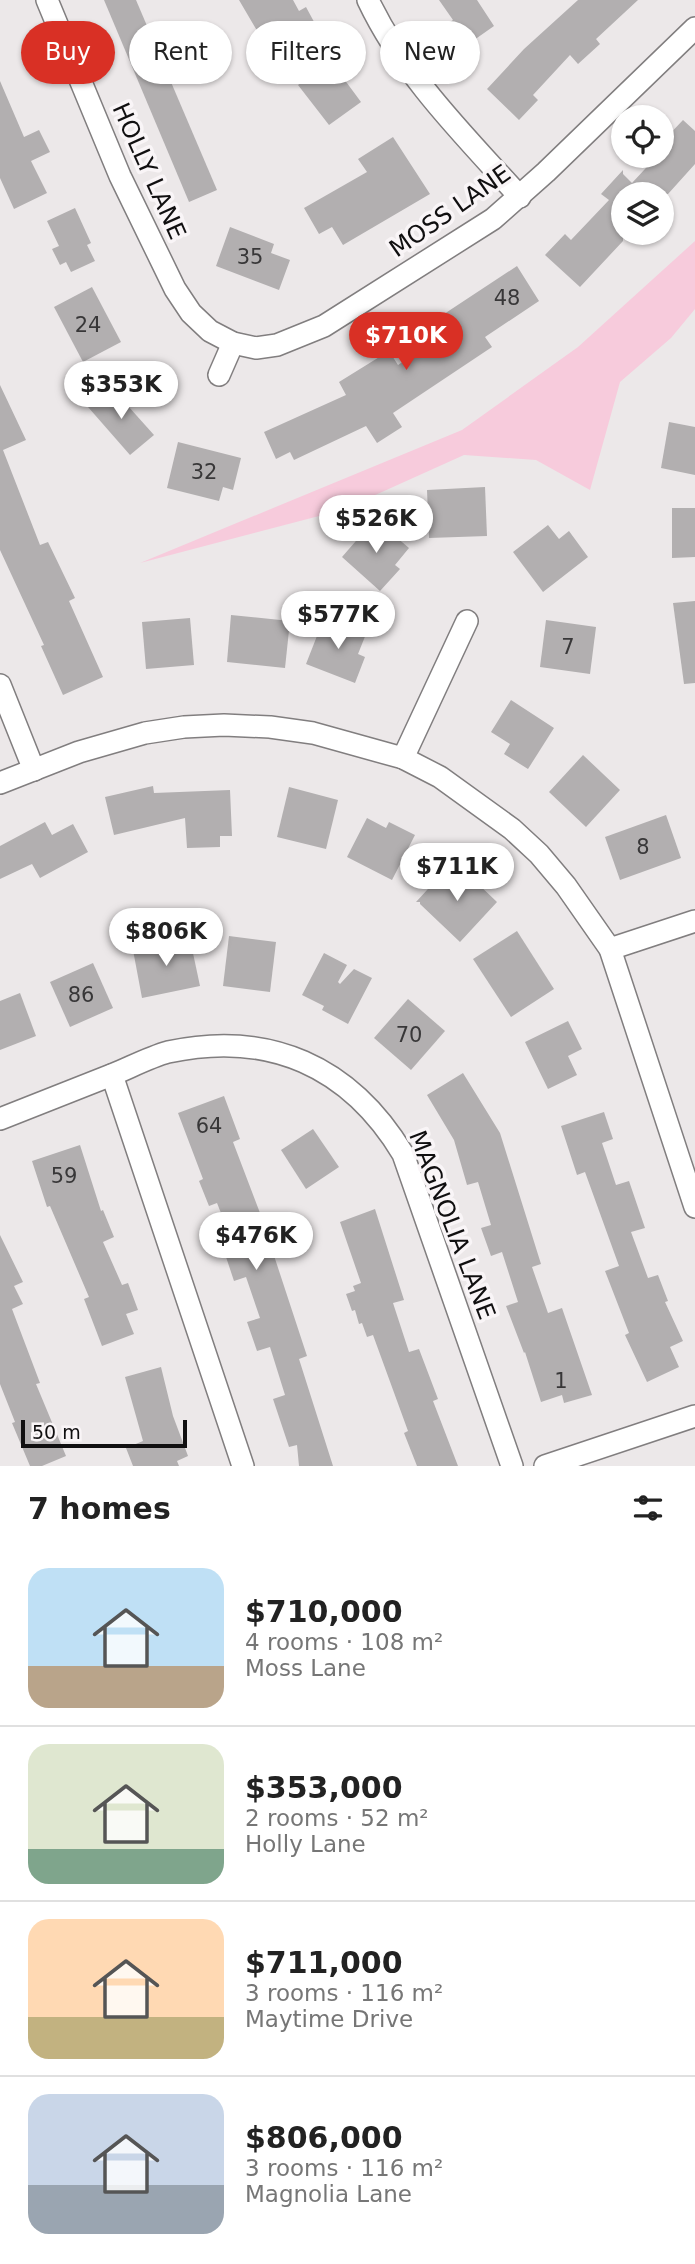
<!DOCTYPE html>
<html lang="en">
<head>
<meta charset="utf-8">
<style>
	body { margin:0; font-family:"DejaVu Sans",sans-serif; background:#f6f6f6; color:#222; height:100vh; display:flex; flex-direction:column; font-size:26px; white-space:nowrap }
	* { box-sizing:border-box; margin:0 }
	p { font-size:23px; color:#767676 }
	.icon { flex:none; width:38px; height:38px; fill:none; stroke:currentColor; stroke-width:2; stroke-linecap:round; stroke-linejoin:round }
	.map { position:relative; height:1466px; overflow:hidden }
	.details { display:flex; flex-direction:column; background:#fff; flex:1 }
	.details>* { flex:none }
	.top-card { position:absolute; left:21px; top:21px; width:654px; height:63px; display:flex; gap:14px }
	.tools { position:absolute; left:611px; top:105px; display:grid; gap:14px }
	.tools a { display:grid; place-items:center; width:63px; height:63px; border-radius:50%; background:#fff; box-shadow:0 2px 5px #0004; font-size:35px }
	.scale { position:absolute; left:21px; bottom:18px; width:166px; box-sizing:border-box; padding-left:7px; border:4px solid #100f10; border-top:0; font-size:19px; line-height:24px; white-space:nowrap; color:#100f10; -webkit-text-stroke:5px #f9f5f7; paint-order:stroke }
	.price { position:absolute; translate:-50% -60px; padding:0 16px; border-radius:24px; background:#fff; color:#222; font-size:23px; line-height:46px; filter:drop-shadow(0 2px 4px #0008) }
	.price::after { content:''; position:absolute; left:50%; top:42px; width:21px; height:16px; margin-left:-10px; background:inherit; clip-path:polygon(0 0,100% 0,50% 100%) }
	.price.on { background:#d93025; color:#fff }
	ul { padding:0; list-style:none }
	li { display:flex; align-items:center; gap:21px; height:175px; padding:0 28px }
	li+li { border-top:2px solid #e0e0e0 }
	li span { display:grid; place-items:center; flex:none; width:196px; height:140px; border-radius:21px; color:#555 }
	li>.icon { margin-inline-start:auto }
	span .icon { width:84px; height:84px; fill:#fffc; stroke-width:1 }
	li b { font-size:30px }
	h2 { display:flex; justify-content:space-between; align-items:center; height:84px; padding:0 28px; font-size:30px }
	.tag { padding:0 24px; border-radius:32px; background:#fff; box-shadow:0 2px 5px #0004; font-size:24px; line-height:63px }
	.tag.on { background:#d93025; color:#fff }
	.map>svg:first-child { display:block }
	.green { fill:#f7cbdc }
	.building { fill:#b2afb0 }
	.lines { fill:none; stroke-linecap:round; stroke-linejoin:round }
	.street-casing { stroke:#817e7f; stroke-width:24 }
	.street { stroke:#fff; stroke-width:21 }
	.labels { text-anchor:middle; stroke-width:7; stroke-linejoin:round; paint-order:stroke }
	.number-label { font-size:21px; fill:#383738 }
	.street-label { font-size:24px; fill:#100f10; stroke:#f9f5f7 }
</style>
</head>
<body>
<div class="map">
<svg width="695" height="1466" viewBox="0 0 695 1466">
	<rect width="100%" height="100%" fill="#ece8e9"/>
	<!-- green -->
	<path class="green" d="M695 241V309L671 338 620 382 590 490 536 460 464 455 342 510 140 563 462 430 578 347Z"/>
	<!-- building -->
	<g class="building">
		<path d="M104 0H136L217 190 189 202Z"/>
		<path d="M239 0H293L299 11 306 7 319 31 273 58Z"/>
		<path d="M439 0H477L494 26 457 52 441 28 453 20Z"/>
		<path d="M578 0H638L596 39 600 44 578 64 570 55 533 95 538 100 519 120 487 89 524 49Z"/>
		<path d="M326 64 339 82 344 79 361 102 329 125 298 85Z"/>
		<path d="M0 81 24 137 39 130 50 152 31 161 47 193 14 209 0 178Z"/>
		<path d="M683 120 695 131V164L668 194H623V241L580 287 545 255 565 234 571 240 609 200 601 194 623 170V174L632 183 657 156H662V151L668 144 664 140Z"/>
		<path d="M393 137 430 194 343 245 332 227 319 234 304 208 367 172 358 159Z"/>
		<path d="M75 208 91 243 87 245 95 261 71 272 66 262 60 265 52 249 59 246 47 221Z"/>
		<path d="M230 227 274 244 271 253 290 260 279 290 216 266Z"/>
		<path d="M517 266 539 301 485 337 492 347 393 413 402 427 377 443 366 426 294 460 290 452 276 459 264 432 346 395 339 382 389 351 398 365 447 332 438 318Z"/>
		<path d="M92 287 121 342 83 362 54 307Z"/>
		<path d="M0 385 26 440 3 450 40 545 48 542 75 598 69 601 103 677 63 695 41 646 44 645 0 550Z"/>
		<path d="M111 387 154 435 130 455 88 407Z"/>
		<path d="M669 422 695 427V475L661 468Z"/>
		<path d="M178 442 241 458 233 490 223 487 219 501 167 488Z"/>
		<path d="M485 487 487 536 429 538 427 490Z"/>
		<path d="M672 508H695V557L672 558Z"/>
		<path d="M375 519 409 548 395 565 400 569 380 591 342 557Z"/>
		<path d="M548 525 559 539 569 531 588 557 543 592 513 552Z"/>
		<path d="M695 601V683L684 684 673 603Z"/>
		<path d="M231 615 290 621 285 668 227 662Z"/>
		<path d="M190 618 194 665 146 669 142 622Z"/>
		<path d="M324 618 366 634 358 654 365 657 355 683 306 664Z"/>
		<path d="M546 620 596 627 590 674 540 667Z"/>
		<path d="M511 700 554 728 528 769 504 754 510 744 491 732Z"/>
		<path d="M583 755 620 790 586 827 549 792Z"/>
		<path d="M153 786 154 793 230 790 232 836H220V847L187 848 185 818 114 835 105 797Z"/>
		<path d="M289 787 338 800 326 849 277 837Z"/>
		<path d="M666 815 681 858 620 880 605 837Z"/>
		<path d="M367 818 386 828 389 822 415 835 392 880 347 857Z"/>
		<path d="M45 822 52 835 73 824 88 852 40 878 32 864 0 879V846Z"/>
		<path d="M449 866 470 885 475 881 497 902 460 942 420 904V902H416Z"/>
		<path d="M517 931 554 989 511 1017 473 959Z"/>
		<path d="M229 936 276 942 270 992 223 986Z"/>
		<path d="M190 939 200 986 142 998 133 950Z"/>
		<path d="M324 953 347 965 338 982 340 984 354 969 372 978 348 1024 322 1010 324 1006 302 995Z"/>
		<path d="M93 963 113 1008 70 1027 50 982Z"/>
		<path d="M20 993 36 1036 0 1050V1001Z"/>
		<path d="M408 999 445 1031 411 1070 374 1038Z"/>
		<path d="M568 1021 582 1049 568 1056 577 1075 548 1089 525 1042Z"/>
		<path d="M463 1073 500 1133 541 1264 532 1267 548 1313 562 1308 592 1395 564 1403 562 1395 541 1402 525 1352 524 1353 506 1306 518 1302 502 1252 491 1256 481 1228 491 1225 478 1182 467 1185 454 1140 427 1095Z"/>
		<path d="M224 1096 240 1139 233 1142 260 1213 307 1356 299 1359 333 1466H299L297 1445 289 1447 273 1399 285 1395 270 1347 257 1351 247 1322 260 1318 246 1277 234 1281 225 1254 236 1251 217 1203 209 1206 199 1181 203 1179 178 1113Z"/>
		<path d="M604 1112 613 1139 602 1143 616 1185 629 1181 645 1228 631 1232 648 1278 658 1275 668 1301 665 1302 683 1341 670 1347 679 1367 647 1382 625 1335 629 1333 605 1271 619 1266 585 1172 577 1175 561 1126Z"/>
		<path d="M313 1129 339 1167 306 1189 281 1150Z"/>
		<path d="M80 1145 101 1211 103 1210 114 1237 103 1242 122 1285 128 1283 138 1310 126 1314 134 1334 102 1346 84 1299 89 1297 50 1206 47 1207 32 1161Z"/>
		<path d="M375 1209 404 1300 393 1303 409 1352 419 1349 438 1399 433 1401 458 1466H417L404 1433 408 1431 373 1335 367 1337 362 1323 359 1324 355 1310 352 1311 346 1294 355 1291 353 1286 361 1283 340 1222Z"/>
		<path d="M0 1235 23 1282 14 1286 23 1304 12 1309 40 1383 36 1384 66 1456 42 1466H30L12 1423 15 1422 0 1384Z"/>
		<path d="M161 1367 173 1416 188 1456 177 1461 179 1466H133L126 1448 143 1441 125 1377Z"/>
	</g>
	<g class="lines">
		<!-- street casing -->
		<g class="street-casing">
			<g id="street">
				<path d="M47 0 120 176 175 289 191 313 210 331 233 343 256 348 277 345 324 326 493 219 546 172 695 28"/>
				<path d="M368 0C404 76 464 135 520 197"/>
				<path d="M219 375 233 343"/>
				<path d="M0 685 34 770"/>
				<path d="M403 758 467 621"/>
				<path d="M0 783 79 752 145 733 184 727 224 725 270 727 313 733 403 758 440 777 512 829 539 854 566 886 610 949 695 1207"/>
				<path d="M610 949 695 921"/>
				<path d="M112 1075 243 1466"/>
				<path d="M0 1119C38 1104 76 1089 114 1074 131 1067 150 1057 168 1052 269 1030 350 1066 403 1154L512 1466"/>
				<path d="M545 1466 695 1416"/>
			</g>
		</g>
		<!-- street -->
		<use href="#street" class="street"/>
	</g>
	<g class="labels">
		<!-- number labels -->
		<g class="number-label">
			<text x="250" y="264">35</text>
			<text x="507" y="305">48</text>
			<text x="88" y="332">24</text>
			<text x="204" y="479">32</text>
			<text x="568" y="654">7</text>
			<text x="643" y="854">8</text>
			<text x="81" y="1002">86</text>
			<text x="409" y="1042">70</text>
			<text x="209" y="1133">64</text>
			<text x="64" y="1183">59</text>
			<text x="561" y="1388">1</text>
		</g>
		<!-- street labels -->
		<g class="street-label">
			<text transform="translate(149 171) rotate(66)" y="8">HOLLY LANE</text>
			<text transform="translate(450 211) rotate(-35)" y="8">MOSS LANE</text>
			<text transform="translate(452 1225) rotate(69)" y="8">MAGNOLIA LANE</text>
		</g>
	</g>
</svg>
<div class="tools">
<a><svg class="icon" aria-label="locate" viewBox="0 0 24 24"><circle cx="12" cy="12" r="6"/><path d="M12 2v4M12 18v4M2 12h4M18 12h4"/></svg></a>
<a><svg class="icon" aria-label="layers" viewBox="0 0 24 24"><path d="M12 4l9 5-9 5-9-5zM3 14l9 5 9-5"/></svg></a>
</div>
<div class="scale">50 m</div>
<b class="price on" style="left:406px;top:372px">$710K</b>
<b class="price" style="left:121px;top:421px">$353K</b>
<b class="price" style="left:376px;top:555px">$526K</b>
<b class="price" style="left:338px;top:651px">$577K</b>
<b class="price" style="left:457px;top:903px">$711K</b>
<b class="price" style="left:166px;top:968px">$806K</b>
<b class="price" style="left:256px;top:1272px">$476K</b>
<div class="top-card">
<a class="tag on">Buy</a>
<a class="tag">Rent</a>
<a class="tag">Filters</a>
<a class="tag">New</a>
</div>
</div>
<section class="details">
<h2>7 homes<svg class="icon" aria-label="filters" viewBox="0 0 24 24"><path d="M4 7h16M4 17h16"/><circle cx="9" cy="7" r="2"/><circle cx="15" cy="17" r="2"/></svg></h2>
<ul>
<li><span style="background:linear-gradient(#bfe0f5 70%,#b9a48a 0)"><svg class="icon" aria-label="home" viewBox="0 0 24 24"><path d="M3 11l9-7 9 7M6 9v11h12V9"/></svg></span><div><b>$710,000</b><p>4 rooms · 108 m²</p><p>Moss Lane</p></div></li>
<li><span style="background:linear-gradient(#dfe7d0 75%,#7fa58c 0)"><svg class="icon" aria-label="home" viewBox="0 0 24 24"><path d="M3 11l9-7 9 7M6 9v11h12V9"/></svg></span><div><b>$353,000</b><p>2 rooms · 52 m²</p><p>Holly Lane</p></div></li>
<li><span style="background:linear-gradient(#ffd9b3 70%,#c2b280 0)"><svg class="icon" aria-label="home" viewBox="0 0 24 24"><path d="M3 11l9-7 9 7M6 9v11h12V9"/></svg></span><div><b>$711,000</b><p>3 rooms · 116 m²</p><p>Maytime Drive</p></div></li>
<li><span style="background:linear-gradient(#c9d6e8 65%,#9aa5b1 0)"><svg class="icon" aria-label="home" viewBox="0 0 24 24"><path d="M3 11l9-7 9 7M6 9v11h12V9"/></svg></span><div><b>$806,000</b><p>3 rooms · 116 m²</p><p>Magnolia Lane</p></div></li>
</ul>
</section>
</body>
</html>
